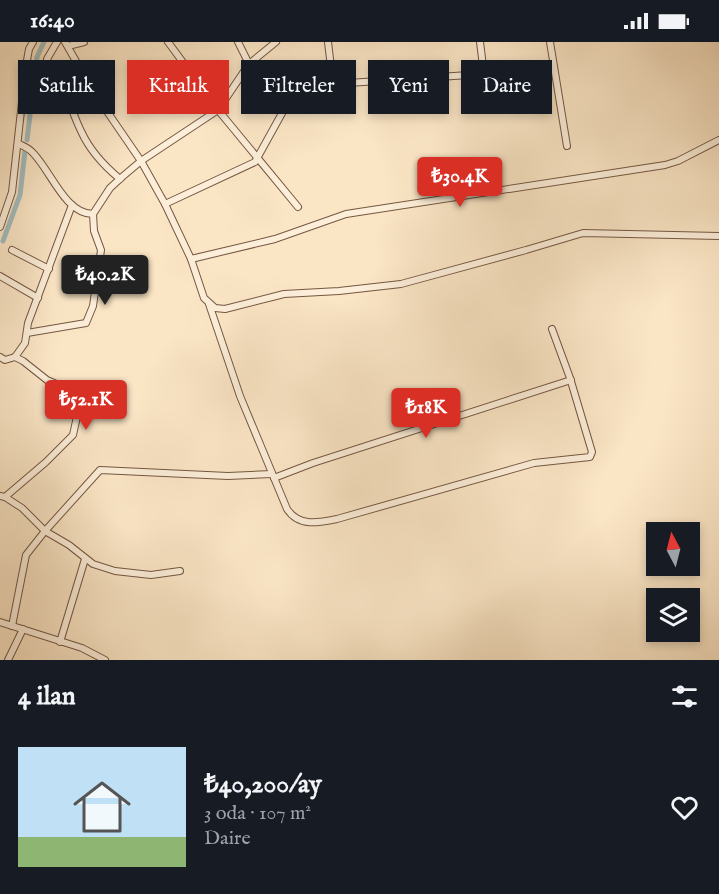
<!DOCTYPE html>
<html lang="tr">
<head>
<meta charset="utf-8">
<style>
	body { margin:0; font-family:"IM FELL English",serif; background:#20242c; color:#f1f3f6; height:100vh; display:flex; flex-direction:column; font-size:22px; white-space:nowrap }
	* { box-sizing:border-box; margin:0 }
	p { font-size:20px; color:#9ea1a6 }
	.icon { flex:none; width:33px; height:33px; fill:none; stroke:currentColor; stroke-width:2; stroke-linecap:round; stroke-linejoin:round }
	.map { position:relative; height:618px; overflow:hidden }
	.drawer { display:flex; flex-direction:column; background:#171b24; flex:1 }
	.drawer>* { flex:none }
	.hud { position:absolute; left:18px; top:18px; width:684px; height:54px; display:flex; gap:12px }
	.needle { width:39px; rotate:353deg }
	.fabs { position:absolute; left:646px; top:480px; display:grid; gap:12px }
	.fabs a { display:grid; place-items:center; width:54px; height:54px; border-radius:0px; background:#171b24; box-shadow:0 3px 9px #0003; font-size:30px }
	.price { position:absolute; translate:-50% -51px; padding:0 14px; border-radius:6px; background:#d93025; color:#fff; font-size:20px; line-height:39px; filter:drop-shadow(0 2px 3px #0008) }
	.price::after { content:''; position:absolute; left:50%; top:36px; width:18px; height:14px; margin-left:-9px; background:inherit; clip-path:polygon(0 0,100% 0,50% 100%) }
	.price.on { background:#222; color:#fff }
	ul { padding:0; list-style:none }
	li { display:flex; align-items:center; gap:18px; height:150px; padding:0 18px }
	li+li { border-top:2px solid #363941 }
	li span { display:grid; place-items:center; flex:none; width:168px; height:120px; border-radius:0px; color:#555 }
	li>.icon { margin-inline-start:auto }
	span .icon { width:72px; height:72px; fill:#fffc; stroke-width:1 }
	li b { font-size:26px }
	h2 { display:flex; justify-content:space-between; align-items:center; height:72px; padding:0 18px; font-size:26px }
	.pill { padding:0 21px; border-radius:0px; background:#171b24; box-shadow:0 3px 9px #0003; font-size:21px; line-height:54px }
	.pill.on { background:#d93025; color:#fff }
	.status { display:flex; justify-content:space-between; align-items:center; height:42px; padding:0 30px; background:#171b24; direction:ltr }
	.status svg { height:16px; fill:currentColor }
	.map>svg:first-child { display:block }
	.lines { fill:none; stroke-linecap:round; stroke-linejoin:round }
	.canal { stroke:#a2bdbe; stroke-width:5 }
	.minor-casing { stroke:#755742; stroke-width:8 }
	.minor { stroke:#fceed9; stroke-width:6 }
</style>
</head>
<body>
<div class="status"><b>16:40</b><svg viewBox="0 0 49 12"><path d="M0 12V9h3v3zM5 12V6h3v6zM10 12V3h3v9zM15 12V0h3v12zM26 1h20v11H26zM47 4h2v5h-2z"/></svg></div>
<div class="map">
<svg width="719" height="618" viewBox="0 0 719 618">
	<rect width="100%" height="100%" fill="#fae5c5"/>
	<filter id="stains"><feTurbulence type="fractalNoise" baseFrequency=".00333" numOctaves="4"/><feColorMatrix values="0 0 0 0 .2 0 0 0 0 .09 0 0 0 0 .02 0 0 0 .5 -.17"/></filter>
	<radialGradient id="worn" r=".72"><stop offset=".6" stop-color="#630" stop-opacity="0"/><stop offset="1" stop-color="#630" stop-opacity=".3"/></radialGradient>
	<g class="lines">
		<!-- canal -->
		<g class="canal">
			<path d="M27 98 37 15 44 0"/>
			<path d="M3 199 20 153 25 109"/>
		</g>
		<!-- minor casing -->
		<g class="minor-casing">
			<g id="minor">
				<path d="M57 0 47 17C50 33 60 45 68 59 73 69 76 79 81 89 90 109 103 123 120 137"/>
				<path d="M65 0 93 49 141 119 165 162 255 120 286 64 295 54 306 47 333 42 484 32 480 0"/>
				<path d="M168 0 218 68 298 165"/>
				<path d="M238 0 249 22"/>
				<path d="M328 0 333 42"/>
				<path d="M550 0 567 104"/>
				<path d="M68 4 84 0"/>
				<path d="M19 102C23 104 28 106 31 109 50 126 64 172 93 172L110 146 122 135 141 119 218 68 249 22 276 0"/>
				<path d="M165 162 191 217 204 256 215 266 225 267 284 252 339 249 401 242 526 208 583 191 719 194"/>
				<path d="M0 185 12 150 26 24 29 7 33 0"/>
				<path d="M12 208 49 227"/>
				<path d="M191 217 275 197 346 172 665 123 678 119 719 98"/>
				<path d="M0 234 38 256"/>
				<path d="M209 262 240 354 287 467C299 485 318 481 337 477L534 421 590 415 592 410 570 336 552 287"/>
				<path d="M27 291 86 281 93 264 101 208 94 189 93 172"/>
				<path d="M0 315 5 318 15 315 25 301 28 281 72 163"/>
				<path d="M274 436 313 421 571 338"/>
				<path d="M0 454 5 455 46 420 73 393 78 370V360L73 352 68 347 47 338 23 319 15 315"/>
				<path d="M5 455 22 466 45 489 69 503 93 522 115 529 151 533 180 529"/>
				<path d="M0 580 82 606 105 618"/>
				<path d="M12 584 26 513 45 489 100 428 228 434 272 432"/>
				<path d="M60 600 85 517"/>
				<path d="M8 618 23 587"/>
			</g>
		</g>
		<!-- minor -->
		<use href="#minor" class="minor"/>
	</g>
	<rect width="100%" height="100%" filter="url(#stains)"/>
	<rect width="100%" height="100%" fill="url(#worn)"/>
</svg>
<div class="fabs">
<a><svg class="needle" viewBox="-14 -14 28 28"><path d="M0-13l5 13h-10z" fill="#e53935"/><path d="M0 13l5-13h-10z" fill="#9ea1a6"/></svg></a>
<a><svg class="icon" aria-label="layers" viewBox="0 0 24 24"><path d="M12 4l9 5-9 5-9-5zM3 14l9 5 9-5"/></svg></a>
</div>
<b class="price" style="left:460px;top:166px">₺30.4K</b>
<b class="price on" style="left:105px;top:264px">₺40.2K</b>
<b class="price" style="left:86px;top:389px">₺52.1K</b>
<b class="price" style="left:426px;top:397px">₺18K</b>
<div class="hud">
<a class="pill">Satılık</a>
<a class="pill on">Kiralık</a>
<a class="pill">Filtreler</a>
<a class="pill">Yeni</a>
<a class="pill">Daire</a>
</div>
</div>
<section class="drawer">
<h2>4 ilan<svg class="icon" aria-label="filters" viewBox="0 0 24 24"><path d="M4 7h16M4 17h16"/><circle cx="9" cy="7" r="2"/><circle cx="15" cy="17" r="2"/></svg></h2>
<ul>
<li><span style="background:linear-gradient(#bfe0f5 75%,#8fb573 0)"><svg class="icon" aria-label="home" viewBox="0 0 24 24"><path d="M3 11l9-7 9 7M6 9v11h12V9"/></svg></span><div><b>₺40,200/ay</b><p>3 oda · 107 m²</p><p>Daire</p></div><svg class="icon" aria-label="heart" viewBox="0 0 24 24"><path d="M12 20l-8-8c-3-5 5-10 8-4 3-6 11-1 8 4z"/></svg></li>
</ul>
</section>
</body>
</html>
